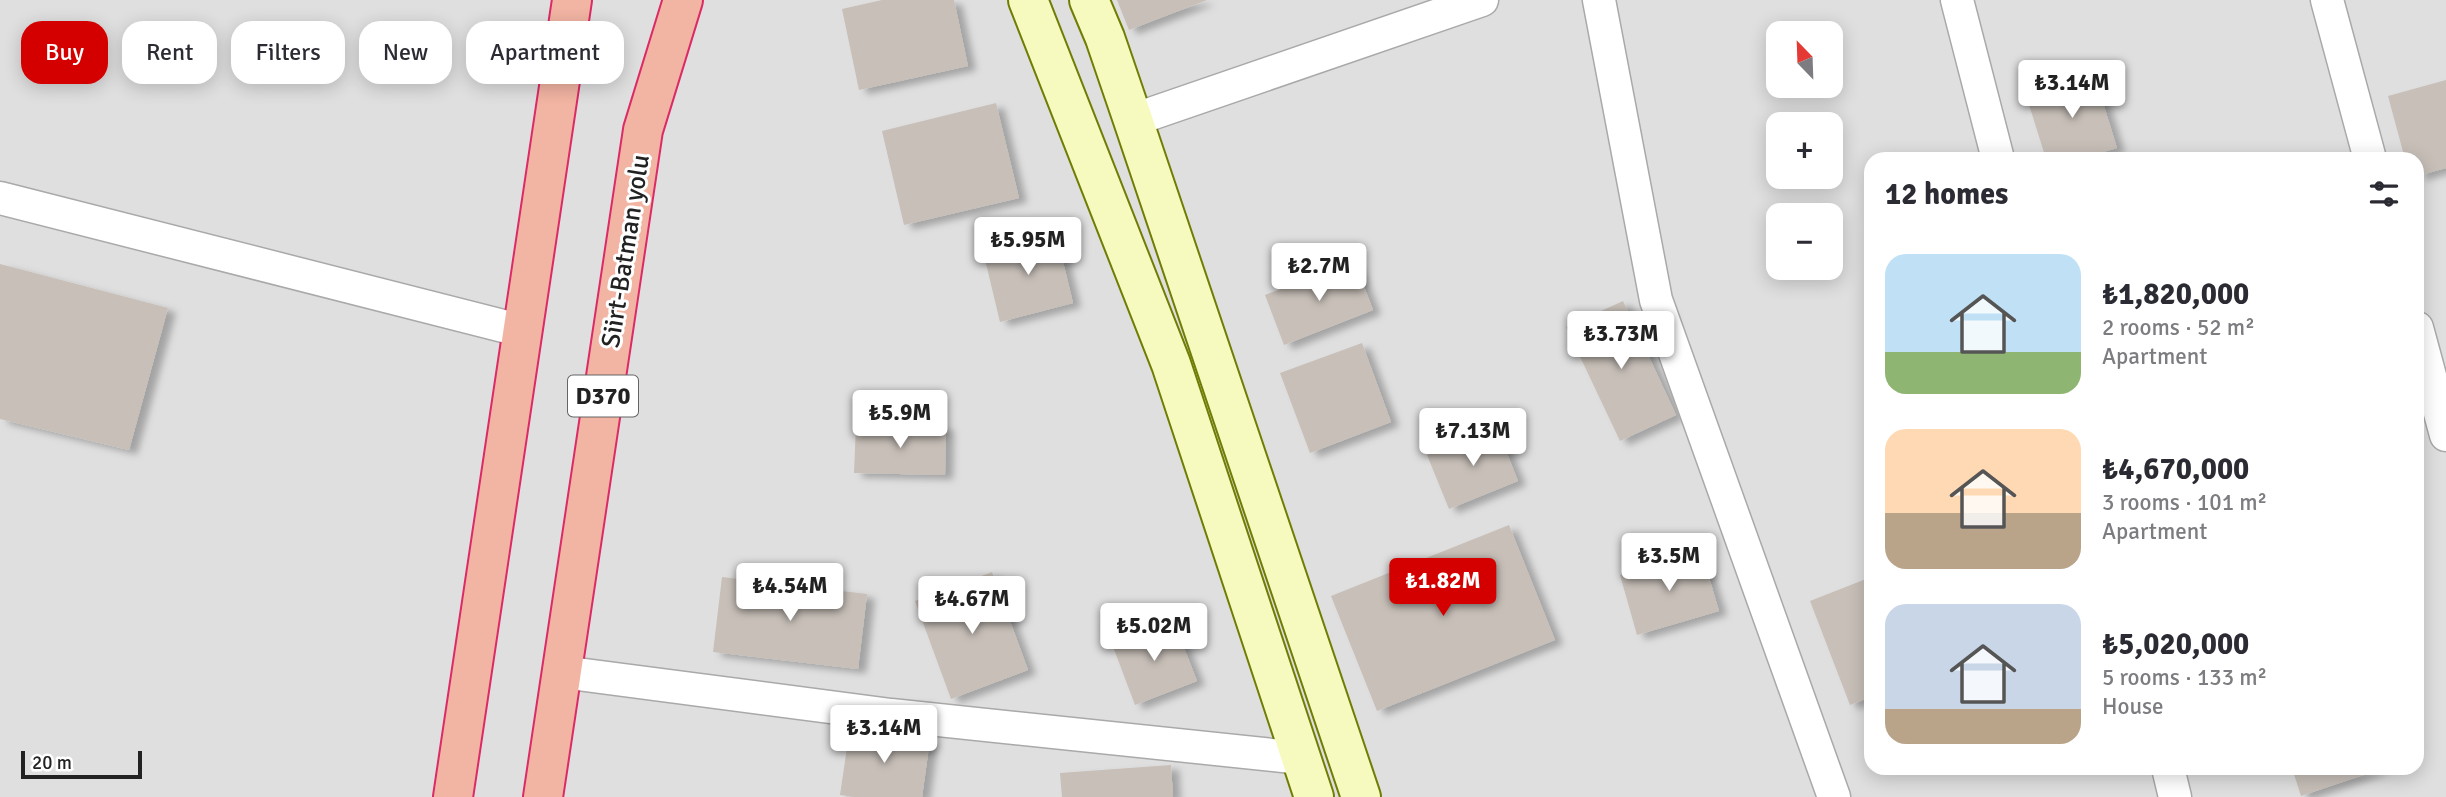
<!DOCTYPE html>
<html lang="en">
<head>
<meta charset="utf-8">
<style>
	body { margin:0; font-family:Signika,sans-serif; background:#f2f2f3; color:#2b2b33; height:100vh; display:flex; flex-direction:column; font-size:26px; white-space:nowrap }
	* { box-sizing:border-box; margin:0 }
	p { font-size:23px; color:#7c7c81 }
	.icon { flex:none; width:38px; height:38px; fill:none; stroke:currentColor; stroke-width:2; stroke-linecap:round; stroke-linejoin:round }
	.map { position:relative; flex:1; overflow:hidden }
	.sheet { position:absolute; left:1864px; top:152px; width:560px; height:623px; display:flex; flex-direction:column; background:#fff; border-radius:21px; box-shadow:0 4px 18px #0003 }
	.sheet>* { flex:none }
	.guide { position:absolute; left:21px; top:21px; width:665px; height:63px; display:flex; gap:14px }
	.needle { width:46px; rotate:337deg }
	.controls { position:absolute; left:1766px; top:21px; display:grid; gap:14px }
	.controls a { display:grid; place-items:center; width:77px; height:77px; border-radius:14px; background:#fff; box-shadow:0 4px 18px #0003; font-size:35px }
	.scale { position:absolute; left:21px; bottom:18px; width:121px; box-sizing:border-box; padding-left:7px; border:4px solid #222; border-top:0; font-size:19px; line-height:24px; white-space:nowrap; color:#222; -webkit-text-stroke:5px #fff; paint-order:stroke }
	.price { position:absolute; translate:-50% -60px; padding:0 16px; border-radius:7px; background:#fff; color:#222; font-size:23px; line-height:46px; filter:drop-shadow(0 2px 4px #0008) }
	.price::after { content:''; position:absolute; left:50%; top:42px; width:21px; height:16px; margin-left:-10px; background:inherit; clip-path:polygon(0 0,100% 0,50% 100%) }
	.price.current { background:#d40000; color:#fff }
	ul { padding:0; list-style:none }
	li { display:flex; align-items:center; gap:21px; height:175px; padding:0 21px }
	li span { display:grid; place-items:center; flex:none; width:196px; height:140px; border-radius:21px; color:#555 }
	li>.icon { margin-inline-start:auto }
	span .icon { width:84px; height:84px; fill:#fffc; stroke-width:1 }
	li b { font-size:30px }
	h2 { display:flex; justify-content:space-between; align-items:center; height:84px; padding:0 21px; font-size:30px }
	.chip { padding:0 24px; border-radius:21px; background:#fff; box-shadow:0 4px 18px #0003; font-size:24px; line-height:63px }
	.chip.current { background:#d40000; color:#fff }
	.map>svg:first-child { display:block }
	.residential { fill:#e0dfdf; fill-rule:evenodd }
	.building { fill:#c7bfb8; filter:url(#shadow) }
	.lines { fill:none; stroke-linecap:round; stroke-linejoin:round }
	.minor-casing { stroke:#a9a9a9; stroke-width:35 }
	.secondary-casing { stroke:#707d05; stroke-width:42 }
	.trunk-casing { stroke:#dc2a67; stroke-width:42 }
	.minor { stroke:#fff; stroke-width:32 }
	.secondary { stroke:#f7fabf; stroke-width:38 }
	.trunk { stroke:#f2b4a3; stroke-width:38 }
	.labels { text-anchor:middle; stroke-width:6; stroke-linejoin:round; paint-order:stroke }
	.shield { fill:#fff; stroke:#646464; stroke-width:2 }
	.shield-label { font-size:24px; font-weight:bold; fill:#222 }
	.street-label { font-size:26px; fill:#222; stroke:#fff }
</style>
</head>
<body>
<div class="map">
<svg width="2446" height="797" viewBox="0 0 2446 797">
	<defs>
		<filter id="shadow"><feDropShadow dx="8" dy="4.5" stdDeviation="3.5" flood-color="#0004"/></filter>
	</defs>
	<rect width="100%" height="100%" fill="#f2efe9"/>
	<!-- residential -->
	<path class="residential" d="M0 0H2446V797H0ZM1778 33H1830V86H1778ZM1778 124H1830V177H1778ZM1871 159H2417V768H1871ZM1778 215H1830V268H1778Z"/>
	<!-- building -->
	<g class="building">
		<path d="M882 0H954L968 66 859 90 842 9Z"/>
		<path d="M1117 0H1207L1129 30Z"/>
		<path d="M2094 74 2117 148 2079 159H2046L2026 95Z"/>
		<path d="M2446 80V168L2417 176V159H2405L2388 96Z"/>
		<path d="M996 103 1019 198 904 225 882 131Z"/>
		<path d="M1056 233 1073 303 1000 322 983 251Z"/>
		<path d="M1354 261 1373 310 1284 345 1265 295Z"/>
		<path d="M0 264 168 308 129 450 0 419Z"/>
		<path d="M1623 301 1676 415 1620 441 1566 327Z"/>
		<path d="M1362 343 1391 422 1310 453 1280 373Z"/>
		<path d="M856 424 946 426 945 475 854 473Z"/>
		<path d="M1496 426 1518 481 1449 509 1427 455Z"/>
		<path d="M1509 525 1555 640 1377 711 1331 596Z"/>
		<path d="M1701 551 1719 611 1637 635 1620 575Z"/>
		<path d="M992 572 1028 670 951 699 915 601Z"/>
		<path d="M722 577 867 594 858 669 713 652Z"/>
		<path d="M1871 577V697L1850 705 1810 601Z"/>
		<path d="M1173 620 1197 681 1135 705 1112 644Z"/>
		<path d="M850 727 930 739 922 797H856L840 795Z"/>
		<path d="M1171 765 1173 797H1062L1060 773Z"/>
		<path d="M2292 768H2381V769L2301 796Z"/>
	</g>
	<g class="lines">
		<!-- minor casing -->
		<g class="minor-casing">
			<g id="minor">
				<path d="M1599 0 1656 300 1834 797"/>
				<path d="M1957 0 1998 159"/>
				<path d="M2327 0 2370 159"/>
				<path d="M1133 120 1482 0"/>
				<path d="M0 198 523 331"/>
				<path d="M2417 328 2446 435"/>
				<path d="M562 672 891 715 1301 758"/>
				<path d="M2168 768 2175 797"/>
			</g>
		</g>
		<!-- secondary casing -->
		<g class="secondary-casing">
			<g id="secondary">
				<path d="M1028 0 1171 364 1314 797"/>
				<path d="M1089 0 1105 38 1133 120 1361 797"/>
			</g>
		</g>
		<!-- trunk casing -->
		<g class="trunk-casing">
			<g id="trunk">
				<path d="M453 797 572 0"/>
				<path d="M543 797 643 130 683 0"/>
			</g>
		</g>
		<!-- minor -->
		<use href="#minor" class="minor"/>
		<!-- secondary -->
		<use href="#secondary" class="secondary"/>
		<!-- trunk -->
		<use href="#trunk" class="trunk"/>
	</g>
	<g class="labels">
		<!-- shield labels -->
		<rect class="shield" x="568" y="375.5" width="70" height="41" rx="5"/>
		<g class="shield-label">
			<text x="603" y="404">D370</text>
		</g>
		<!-- street labels -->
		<g class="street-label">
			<text transform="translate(625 251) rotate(-81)" y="9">Siirt-Batman yolu</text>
		</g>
	</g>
</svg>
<div class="controls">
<a><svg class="needle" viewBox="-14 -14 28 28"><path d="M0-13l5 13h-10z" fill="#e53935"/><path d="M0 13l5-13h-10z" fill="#7c7c81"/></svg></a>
<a>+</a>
<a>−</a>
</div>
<div class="scale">20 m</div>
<b class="price" style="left:2072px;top:120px">₺3.14M</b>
<b class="price" style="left:1028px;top:277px">₺5.95M</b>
<b class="price" style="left:1319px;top:303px">₺2.7M</b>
<b class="price" style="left:1621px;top:371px">₺3.73M</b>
<b class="price" style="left:900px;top:450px">₺5.9M</b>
<b class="price" style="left:1473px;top:468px">₺7.13M</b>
<b class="price" style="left:1669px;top:593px">₺3.5M</b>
<b class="price current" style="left:1443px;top:618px">₺1.82M</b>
<b class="price" style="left:790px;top:623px">₺4.54M</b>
<b class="price" style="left:972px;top:636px">₺4.67M</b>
<b class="price" style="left:1154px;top:663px">₺5.02M</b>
<b class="price" style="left:884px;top:765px">₺3.14M</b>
<div class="guide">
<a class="chip current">Buy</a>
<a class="chip">Rent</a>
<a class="chip">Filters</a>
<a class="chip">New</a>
<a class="chip">Apartment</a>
</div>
<section class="sheet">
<h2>12 homes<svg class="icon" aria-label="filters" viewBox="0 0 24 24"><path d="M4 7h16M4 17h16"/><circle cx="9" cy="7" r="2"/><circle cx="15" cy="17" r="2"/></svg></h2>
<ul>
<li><span style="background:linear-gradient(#bfe0f5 70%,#8fb573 0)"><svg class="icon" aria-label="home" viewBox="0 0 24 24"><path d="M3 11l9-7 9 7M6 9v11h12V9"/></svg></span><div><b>₺1,820,000</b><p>2 rooms · 52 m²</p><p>Apartment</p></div></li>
<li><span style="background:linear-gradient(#ffd9b3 60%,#b9a48a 0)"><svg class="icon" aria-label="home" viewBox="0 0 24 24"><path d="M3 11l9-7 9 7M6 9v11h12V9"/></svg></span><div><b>₺4,670,000</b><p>3 rooms · 101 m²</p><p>Apartment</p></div></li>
<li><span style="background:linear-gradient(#c9d6e8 75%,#b9a48a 0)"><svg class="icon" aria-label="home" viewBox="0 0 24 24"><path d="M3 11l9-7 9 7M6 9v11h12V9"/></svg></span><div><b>₺5,020,000</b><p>5 rooms · 133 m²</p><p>House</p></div></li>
</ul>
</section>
</div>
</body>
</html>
